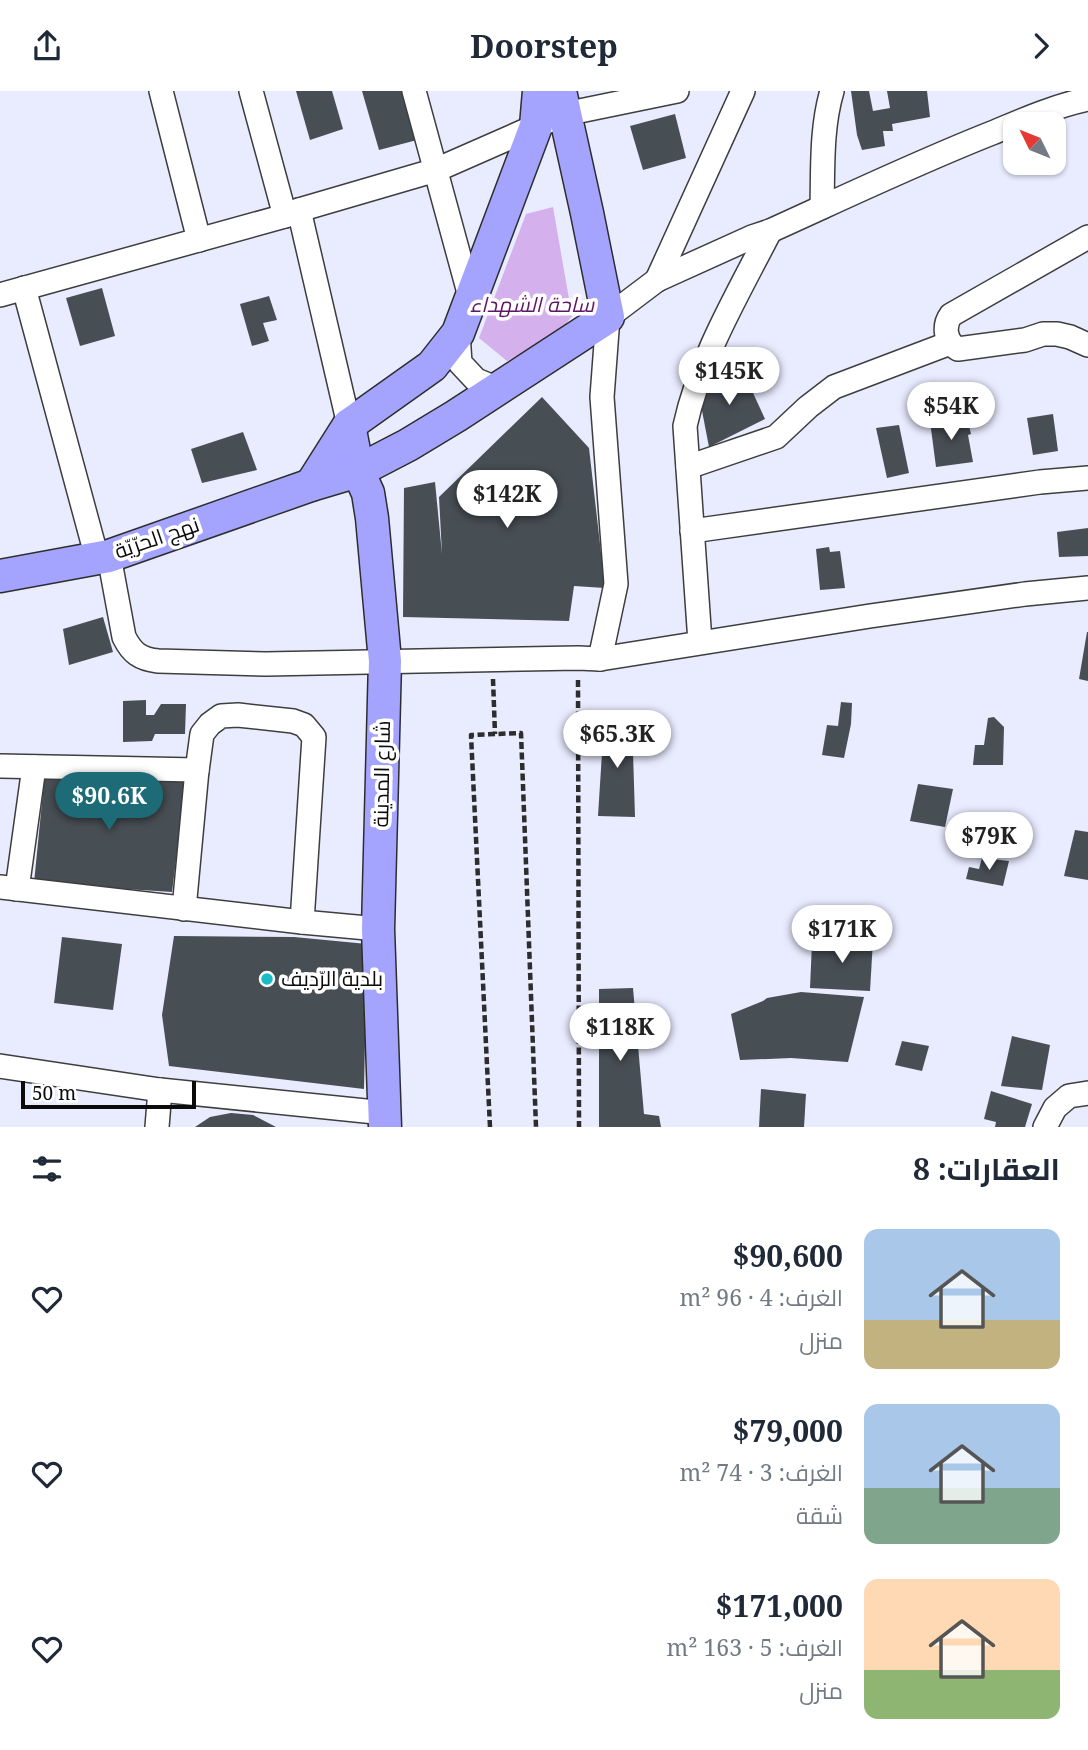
<!DOCTYPE html>
<html lang="ar">
<head>
<meta charset="utf-8">
<style>
	body { margin:0; font-family:"Noto Serif",Cairo,serif; background:#f6f6f7; color:#1f2937; direction:rtl; height:100vh; display:flex; flex-direction:column; font-size:26px; white-space:nowrap }
	* { box-sizing:border-box; margin:0 }
	p { font-size:23px; color:#747a83 }
	.icon { flex:none; width:38px; height:38px; fill:none; stroke:currentColor; stroke-width:2; stroke-linecap:round; stroke-linejoin:round }
	.map { position:relative; height:1036px; overflow:hidden; direction:ltr }
	.panel { display:flex; flex-direction:column; background:#fff; flex:1 }
	.panel>* { flex:none }
	.needle { width:46px; rotate:313deg }
	.controls { position:absolute; left:1003px; top:21px; display:grid; gap:14px }
	.controls a { display:grid; place-items:center; width:63px; height:63px; border-radius:14px; background:#fff; box-shadow:0 2px 5px #0004; font-size:35px }
	.scale { position:absolute; left:21px; bottom:18px; width:175px; box-sizing:border-box; padding-left:7px; border:4px solid #0b0b0b; border-top:0; font-size:19px; line-height:24px; white-space:nowrap; color:#0b0b0b; -webkit-text-stroke:5px #fff; paint-order:stroke }
	.price { position:absolute; translate:-50% -60px; padding:0 16px; border-radius:24px; background:#fff; color:#222; font-size:23px; line-height:46px; filter:drop-shadow(0 2px 4px #0008) }
	.price::after { content:''; position:absolute; left:50%; top:42px; width:21px; height:16px; margin-left:-10px; background:inherit; clip-path:polygon(0 0,100% 0,50% 100%) }
	.price.current { background:#1c6b77; color:#fff }
	ul { padding:0; list-style:none }
	li { display:flex; align-items:center; gap:21px; height:175px; padding:0 28px }
	li span { display:grid; place-items:center; flex:none; width:196px; height:140px; border-radius:14px; color:#555 }
	li>.icon { margin-inline-start:auto }
	span .icon { width:84px; height:84px; fill:#fffc; stroke-width:1 }
	li b { font-size:30px }
	h2 { display:flex; justify-content:space-between; align-items:center; height:84px; padding:0 28px; font-size:30px }
	header { display:flex; justify-content:space-between; align-items:center; height:91px; padding:0 28px; background:#fff; font-size:32px; font-weight:700 }
	.map>svg:first-child { display:block }
	.green { fill:#d4b0ec }
	.building { fill:#474e54 }
	.lines { fill:none; stroke-linecap:round; stroke-linejoin:round }
	.street-casing { stroke:#3e3e3e; stroke-width:26 }
	.secondary-casing { stroke:#2d2d2d; stroke-width:35 }
	.path { stroke:#2d2d2d; stroke-width:4.5; stroke-dasharray:7 3.5; stroke-linecap:butt }
	.street { stroke:#fff; stroke-width:23 }
	.secondary { stroke:#a4a4ff; stroke-width:32 }
	.poi-dot { fill:#18bbc6; stroke:#fff; stroke-width:2.5 }
	.labels { text-anchor:middle; stroke-width:7; stroke-linejoin:round; paint-order:stroke }
	.park-label { font-size:21px; font-style:italic; fill:#5f1767; stroke:#fff }
	.street-label { font-size:21px; fill:#0b0b0b; stroke:#fff }
	.poi-label { font-size:21px; fill:#0b0b0b; stroke:#fff; text-anchor:start }
</style>
</head>
<body>
<header><svg class="icon" aria-label="forward" viewBox="0 0 24 24"><path d="M9 5l7 7-7 7"/></svg>Doorstep<svg class="icon" aria-label="share" viewBox="0 0 24 24"><path d="M12 15V3M7 8l5-5 5 5M5 13v7h14v-7"/></svg></header>
<div class="map">
<svg width="1088" height="1036" viewBox="0 0 1088 1036">
	<rect width="100%" height="100%" fill="#e9ebff"/>
	<!-- green -->
	<path class="green" d="M553 116 572 225 560 241 507 270 479 247 526 123Z"/>
	<!-- building -->
	<g class="building">
		<path d="M296 0H332L343 38 310 49Z"/>
		<path d="M362 0H402L417 49 379 59Z"/>
		<path d="M851 0H869L873 20 890 17 887 0H927L930 26 892 33 893 40H883L885 55 862 59 857 44Z"/>
		<path d="M675 23 686 67 643 79 630 35Z"/>
		<path d="M102 197 115 245 80 255 66 207Z"/>
		<path d="M269 205 277 229 263 232 269 250 252 255 240 213Z"/>
		<path d="M741 276 765 328 709 356 698 299Z"/>
		<path d="M542 306 589 357 605 497 574 495 569 530 403 526 404 397 435 391 442 463 439 406Z"/>
		<path d="M1053 323 1058 360 1033 364 1027 327Z"/>
		<path d="M967 326 971 343 968 344 973 371 936 376 930 330Z"/>
		<path d="M899 334 909 382 887 387 876 337Z"/>
		<path d="M243 341 257 379 202 392 191 358Z"/>
		<path d="M1088 437V465L1059 466 1057 441Z"/>
		<path d="M829 456 830 461 840 460 845 497 820 499 816 458Z"/>
		<path d="M103 526 113 561 69 574 63 538Z"/>
		<path d="M1087 541H1088V590L1079 588Z"/>
		<path d="M146 609V624H154L161 613H186L185 643H155L152 650 123 651V610Z"/>
		<path d="M841 611 852 612 851 633 844 667 822 664 827 634 838 635Z"/>
		<path d="M994 626 1004 636 1003 674H973L975 654H984L988 627Z"/>
		<path d="M602 629H632L635 726 598 725 602 662Z"/>
		<path d="M45 681 186 689 172 801 34 792Z"/>
		<path d="M918 693 953 698 945 736 910 730Z"/>
		<path d="M1075 739 1088 741V789L1064 785Z"/>
		<path d="M982 767 1009 770 1003 795 966 788 969 776 979 778Z"/>
		<path d="M174 845 294 846 367 853 364 998 169 975 162 924Z"/>
		<path d="M62 846 122 853 113 919 54 912Z"/>
		<path d="M873 849 870 900 810 897 812 852Z"/>
		<path d="M633 897 644 1023 659 1025 661 1036H599V898Z"/>
		<path d="M801 901 864 906 848 971 791 967 740 969 731 923 763 910 767 907Z"/>
		<path d="M1012 945 1050 954 1042 999 1001 995Z"/>
		<path d="M902 950 929 955 922 980 895 974Z"/>
		<path d="M761 998 806 1003 804 1036H759Z"/>
		<path d="M991 1000 1032 1013 1025 1036H995L996 1031 984 1028Z"/>
		<path d="M231 1022 253 1024 276 1036H195L210 1026Z"/>
	</g>
	<g class="lines">
		<!-- street casing -->
		<g class="street-casing">
			<g id="street">
				<path d="M161 0 199 149"/>
				<path d="M251 0 285 125"/>
				<path d="M414 0 471 209"/>
				<path d="M822 116C823 78 821 37 832 0"/>
				<path d="M299 119 349 334"/>
				<path d="M1088 146 951 224C943 235 945 251 958 258L1025 249 1043 243H1057L1070 246 1088 254"/>
				<path d="M657 189 743 0"/>
				<path d="M24 197 97 467"/>
				<path d="M0 204 285 125 299 119 436 79 536 35 565 23 677 0"/>
				<path d="M458 242 460 272 476 289 498 298"/>
				<path d="M688 376 776 346 808 316 834 296 950 252"/>
				<path d="M692 440 1040 391 1088 387"/>
				<path d="M109 465 124 546C132 562 140 568 158 570L266 573 578 567 600 568 870 525 1025 503 1088 497"/>
				<path d="M700 551 685 335C700 266 738 203 770 140"/>
				<path d="M600 568 616 493 602 306 608 226 657 189 752 146 770 140C843 107 916 72 992 42 1023 29 1055 15 1088 8"/>
				<path d="M0 675 197 679 184 818"/>
				<path d="M197 680 202 643 210 633 221 625 238 624 293 630 304 634 314 646 302 831"/>
				<path d="M0 796 302 831 378 838"/>
				<path d="M17 798 34 676"/>
				<path d="M0 975 160 999 385 1022"/>
				<path d="M157 1036 160 999"/>
				<path d="M1045 1036 1055 1017 1069 1005 1088 1002"/>
			</g>
		</g>
		<!-- secondary casing -->
		<g class="secondary-casing">
			<g id="secondary">
				<path d="M349 334 358 380 368 402 372 427 385 570 378 838 385 1036"/>
				<path d="M311 394 349 334 432 275 458 242 536 35 539 0"/>
				<path d="M0 485 109 465 311 394 358 380 408 354 456 325 608 226 587 122 560 0"/>
			</g>
		</g>
		<!-- path -->
		<g class="path">
			<path d="M493 588 495 643"/>
			<path d="M578 589 579 1036"/>
			<path d="M490 1036 471 644 521 642 536 1036"/>
		</g>
		<!-- street -->
		<use href="#street" class="street"/>
		<!-- secondary -->
		<use href="#secondary" class="secondary"/>
	</g>
	<!-- markers -->
	<circle class="poi-dot" cx="267" cy="888" r="7"/>
	<g class="labels">
		<!-- park labels -->
		<g class="park-label">
			<text x="532" y="221">ساحة الشهداء</text>
		</g>
		<!-- street labels -->
		<g class="street-label">
			<text transform="translate(157 447) rotate(-19)" y="7">نهج الحرّيّة</text>
			<text transform="translate(382 683) rotate(-89)" y="7">شارع المدينة</text>
		</g>
		<!-- poi labels -->
		<g class="poi-label">
			<text x="281" y="895">بلدية الرّديف</text>
		</g>
	</g>
</svg>
<div class="controls">
<a><svg class="needle" viewBox="-14 -14 28 28"><path d="M0-13l5 13h-10z" fill="#e53935"/><path d="M0 13l5-13h-10z" fill="#747a83"/></svg></a>
</div>
<div class="scale">50 m</div>
<b class="price" style="left:729px;top:316px">$145K</b>
<b class="price" style="left:951px;top:351px">$54K</b>
<b class="price" style="left:507px;top:439px">$142K</b>
<b class="price" style="left:617px;top:679px">$65.3K</b>
<b class="price current" style="left:109px;top:741px">$90.6K</b>
<b class="price" style="left:989px;top:781px">$79K</b>
<b class="price" style="left:842px;top:874px">$171K</b>
<b class="price" style="left:620px;top:972px">$118K</b>
</div>
<section class="panel">
<h2>العقارات: 8<svg class="icon" aria-label="filters" viewBox="0 0 24 24"><path d="M4 7h16M4 17h16"/><circle cx="9" cy="7" r="2"/><circle cx="15" cy="17" r="2"/></svg></h2>
<ul>
<li><span style="background:linear-gradient(#a9c7e8 65%,#c2b280 0)"><svg class="icon" aria-label="home" viewBox="0 0 24 24"><path d="M3 11l9-7 9 7M6 9v11h12V9"/></svg></span><div><b>$90,600</b><p>الغرف: 4 · 96 m²</p><p>منزل</p></div><svg class="icon" aria-label="heart" viewBox="0 0 24 24"><path d="M12 20l-8-8c-3-5 5-10 8-4 3-6 11-1 8 4z"/></svg></li>
<li><span style="background:linear-gradient(#a9c7e8 60%,#7fa58c 0)"><svg class="icon" aria-label="home" viewBox="0 0 24 24"><path d="M3 11l9-7 9 7M6 9v11h12V9"/></svg></span><div><b>$79,000</b><p>الغرف: 3 · 74 m²</p><p>شقة</p></div><svg class="icon" aria-label="heart" viewBox="0 0 24 24"><path d="M12 20l-8-8c-3-5 5-10 8-4 3-6 11-1 8 4z"/></svg></li>
<li><span style="background:linear-gradient(#ffd9b3 65%,#8fb573 0)"><svg class="icon" aria-label="home" viewBox="0 0 24 24"><path d="M3 11l9-7 9 7M6 9v11h12V9"/></svg></span><div><b>$171,000</b><p>الغرف: 5 · 163 m²</p><p>منزل</p></div><svg class="icon" aria-label="heart" viewBox="0 0 24 24"><path d="M12 20l-8-8c-3-5 5-10 8-4 3-6 11-1 8 4z"/></svg></li>
</ul>
</section>
</body>
</html>
